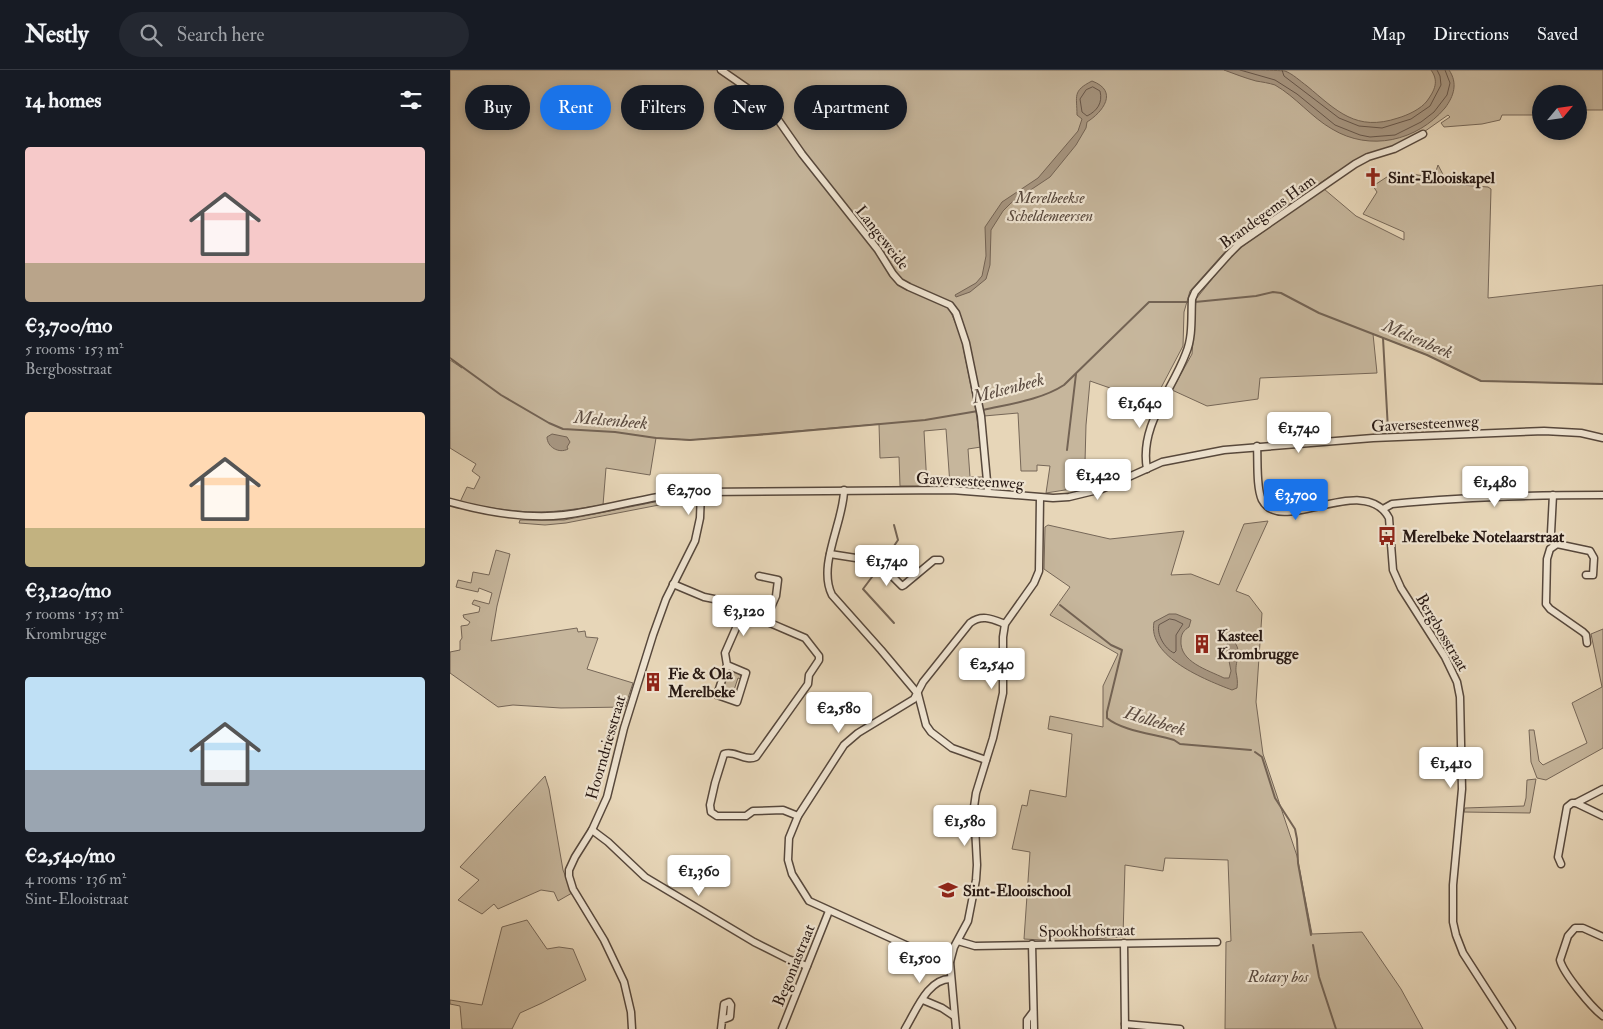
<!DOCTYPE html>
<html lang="en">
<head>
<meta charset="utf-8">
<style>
	body { margin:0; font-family:"IM FELL Double Pica",serif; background:#242831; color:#f1f3f6; height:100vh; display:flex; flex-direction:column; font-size:19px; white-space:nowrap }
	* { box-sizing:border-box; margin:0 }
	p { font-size:16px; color:#9ea1a6 }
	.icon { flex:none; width:28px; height:28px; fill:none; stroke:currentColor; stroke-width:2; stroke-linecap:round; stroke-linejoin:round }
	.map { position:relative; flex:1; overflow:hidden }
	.details { display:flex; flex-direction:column; background:#171b24; width:450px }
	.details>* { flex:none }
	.guide { position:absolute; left:15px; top:15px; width:475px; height:45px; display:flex; gap:10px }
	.needle { width:32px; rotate:61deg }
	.fabs { position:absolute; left:1082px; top:15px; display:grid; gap:10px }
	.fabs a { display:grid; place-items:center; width:55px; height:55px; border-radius:50%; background:#171b24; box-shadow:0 2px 8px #0003; font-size:25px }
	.price { position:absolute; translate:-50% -42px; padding:0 11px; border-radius:5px; background:#fff; color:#222; font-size:16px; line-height:32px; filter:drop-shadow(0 1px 2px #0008) }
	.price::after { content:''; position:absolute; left:50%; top:30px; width:15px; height:11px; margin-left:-8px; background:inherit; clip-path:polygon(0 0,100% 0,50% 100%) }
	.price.on { background:#1a73e8; color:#fff }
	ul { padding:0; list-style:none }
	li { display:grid; align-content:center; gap:10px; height:265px; padding:0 25px }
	li span { display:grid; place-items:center; height:155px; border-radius:5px; color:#555 }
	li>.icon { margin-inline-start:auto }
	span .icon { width:90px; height:90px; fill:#fffc; stroke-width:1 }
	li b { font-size:21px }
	h2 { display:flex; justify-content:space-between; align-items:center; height:60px; padding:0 25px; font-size:21px }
	.tag { padding:0 18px; border-radius:22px; background:#171b24; box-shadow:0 2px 8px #0003; font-size:18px; line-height:45px }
	.tag.on { background:#1a73e8; color:#fff }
	header { display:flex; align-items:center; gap:30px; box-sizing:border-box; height:70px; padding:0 25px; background:#171b24; border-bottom:1px solid #363941 }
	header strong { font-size:24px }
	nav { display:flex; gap:28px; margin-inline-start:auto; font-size:18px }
	.search { width:350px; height:45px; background:#242831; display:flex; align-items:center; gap:12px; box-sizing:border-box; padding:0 18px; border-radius:28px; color:#9ea1a6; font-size:19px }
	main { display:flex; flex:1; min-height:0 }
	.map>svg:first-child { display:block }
	.green { fill:#c6b69c; stroke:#766758 }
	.water { fill:#a69580; stroke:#736354 }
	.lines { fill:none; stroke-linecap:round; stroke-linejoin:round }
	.shore { stroke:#66564a; stroke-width:1 }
	.stream { stroke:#736354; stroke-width:2 }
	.minor-casing { stroke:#57483c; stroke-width:9 }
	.minor { stroke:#efe4d1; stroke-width:6 }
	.labels { text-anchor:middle; stroke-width:4.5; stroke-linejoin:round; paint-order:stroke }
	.poi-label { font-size:16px; font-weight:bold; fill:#271813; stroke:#efe4d1; text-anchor:start }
	.park-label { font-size:16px; font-style:italic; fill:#57473c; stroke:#efe4d1 }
	.street-label { font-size:16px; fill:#271813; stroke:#efe4d1 }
	.water-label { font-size:18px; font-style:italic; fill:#5a4a3f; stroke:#efe4d1 }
</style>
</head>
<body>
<header>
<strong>Nestly</strong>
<div class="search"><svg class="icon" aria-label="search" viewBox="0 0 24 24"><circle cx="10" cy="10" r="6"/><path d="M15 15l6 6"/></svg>Search here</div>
<nav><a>Map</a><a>Directions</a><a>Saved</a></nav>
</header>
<main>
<section class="details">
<h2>14 homes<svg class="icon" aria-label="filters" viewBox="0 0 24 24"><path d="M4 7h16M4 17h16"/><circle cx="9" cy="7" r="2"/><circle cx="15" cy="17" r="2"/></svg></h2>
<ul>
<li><span style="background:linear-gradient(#f6c9c9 75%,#b9a48a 0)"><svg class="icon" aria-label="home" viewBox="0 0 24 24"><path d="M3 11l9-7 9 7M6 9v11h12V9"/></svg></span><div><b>€3,700/mo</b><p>5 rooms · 153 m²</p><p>Bergbosstraat</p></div></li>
<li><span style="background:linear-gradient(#ffd9b3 75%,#c2b280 0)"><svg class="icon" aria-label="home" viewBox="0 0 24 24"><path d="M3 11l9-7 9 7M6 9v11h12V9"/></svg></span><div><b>€3,120/mo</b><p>5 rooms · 153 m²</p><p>Krombrugge</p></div></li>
<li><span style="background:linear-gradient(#bfe0f5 60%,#9aa5b1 0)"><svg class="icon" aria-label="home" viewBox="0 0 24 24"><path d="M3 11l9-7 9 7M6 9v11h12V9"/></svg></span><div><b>€2,540/mo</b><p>4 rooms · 136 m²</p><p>Sint-Elooistraat</p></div></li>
</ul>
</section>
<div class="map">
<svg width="1153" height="959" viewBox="0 0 1153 959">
	<rect width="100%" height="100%" fill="#e7d6b8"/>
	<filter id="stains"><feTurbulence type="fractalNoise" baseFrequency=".004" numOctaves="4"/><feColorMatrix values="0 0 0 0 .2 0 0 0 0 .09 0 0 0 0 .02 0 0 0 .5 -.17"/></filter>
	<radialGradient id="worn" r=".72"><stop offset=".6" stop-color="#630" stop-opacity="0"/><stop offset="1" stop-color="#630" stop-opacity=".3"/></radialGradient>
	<!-- green -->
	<g class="green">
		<path d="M0 0H267L312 32 427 184 439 203 445 211 499 238 511 266 526 342 531 377 518 379 520 407H533V413L529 416 500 415 496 359 474 361 477 416H450L449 387 430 388 429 354 240 370 206 368 200 405 156 398 153 435C131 438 109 442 87 442 61 442 35 437 10 432L17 417 24 419 30 407 22 401 26 394 0 378V290L12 298 0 288Z"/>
		<path d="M274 0H1153V40H1129V24H1091V45H1052L1050 50 1032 54 994 57 991 53 1000 47 998 45 971 64 889 103 886 102 780 176 740 221 734 242 733 276 703 333 640 311 636 355 635 392 633 393 640 416 596 423 600 396 587 395V401H571L568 343 534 346C526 317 521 255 502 234L459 215 448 206 353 83 334 52 318 31Z"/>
		<path d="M988 95 998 114 1038 117 1041 119 1038 228 1153 215V314L1031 311 977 285 923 264 927 303 810 308 808 329 757 336 722 320 742 284 746 229 783 183 874 119 906 146 954 170V162L913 144 927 122 923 116 943 103 955 105 962 104 980 107 986 101Z"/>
		<path d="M240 426V429L116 453 95 455 69 453 70 450H114L220 429Z"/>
		<path d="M818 451 786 521 799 526 812 543 806 632 813 684 847 786 862 864 912 862 951 919 973 959H775L776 872 781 871 778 790 715 788 713 801 675 795 673 867 610 871 574 869 580 782 562 779 572 735 577 736 580 720 616 727 622 664 598 659 600 646 653 657V616L668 584 600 545 620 517 594 499 595 457 598 455 660 469 734 461 721 505 741 504 769 515 794 454Z"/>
		<path d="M46 480 60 484 47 536 41 571 127 558 128 562 135 561 136 567 148 568 137 599 183 613 175 637 111 638 63 635 48 637 0 603V582L10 580V571L12 568 11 556 18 555 20 552 14 548 13 545 29 542 30 537 22 534 24 530 39 534 42 523 29 518 28 522 6 517 8 510 21 513 23 502 39 505Z"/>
		<path d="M1153 559V678L1096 710 1087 708 1081 692 1079 660H1084L1089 691 1093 695 1137 673 1122 633 1152 617 1141 564Z"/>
		<path d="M281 600 290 604 291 609 288 608 283 623 286 624 283 628 272 624 271 622 277 602Z"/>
		<path d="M95 706 99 719 113 800 122 823 108 831 104 822 91 820 48 839 44 834 32 844 8 830 29 810 10 797Z"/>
		<path d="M1086 709 1080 743 1014 742 1015 738 1074 736 1076 728 1077 710Z"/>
		<path d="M77 850 97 879 109 877 123 879 136 910 92 933 70 943 62 959H12L10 936 0 934V930L32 935 52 857Z"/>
	</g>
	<!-- water -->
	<g class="water">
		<path d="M774 0C786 0 827 0 835 1 843 4 850 11 857 16 887 41 906 62 948 48 958 45 971 39 977 31 985 20 989 11 981 0H999C1008 13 1004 26 995 38 967 71 920 82 882 59 861 47 846 27 825 15 819 13 812 12 806 11 795 8 785 4 774 0Z"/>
		<path d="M642 11C669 21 653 42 637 52L636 58 626 75 600 107 561 133 553 141 541 160 540 195 536 209 520 222 506 227 505 225 526 213 532 206 536 186 535 157 552 132 588 108 628 61 632 49 627 45C627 26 622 21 642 11Z"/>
		<path d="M102 364 117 367 120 372 117 377 118 379C109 384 97 377 97 367Z"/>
		<path d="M719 544H726L741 550 739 557C734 560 731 564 731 570 729 592 758 600 774 608H779L781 601 776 576 778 573 783 571C793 580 785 590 786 602 787 607 788 612 787 618L782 620C756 610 697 587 704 552Z"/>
	</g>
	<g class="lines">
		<!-- shore -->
		<g class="shore">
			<path d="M790 0 825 10 847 24 885 55 910 65 920 67 945 65 971 52 984 42 997 25 1000 13 995 0"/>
			<path d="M832 0 834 6 889 48 909 56 932 58 961 49 980 36 991 15 990 6 987 0"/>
			<path d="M643 17 650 21C653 33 647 41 637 46L632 42 630 29 636 20Z"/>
			<path d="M720 549 725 550 733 554 726 565V581L724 583C715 579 706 564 709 555Z"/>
		</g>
		<!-- stream -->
		<g class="stream">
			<path d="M745 232 806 226 823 222 831 223 869 243 977 285 1031 311 1153 314"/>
			<path d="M933 268 938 360"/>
			<path d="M0 288 51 325 99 353 113 359 165 362 206 368 240 370 319 364 475 350 528 341"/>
			<path d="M533 340C559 334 591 330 614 315L699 232H740"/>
			<path d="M617 380 626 304"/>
			<path d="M434 491 448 470 444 455"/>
			<path d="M428 499 413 519 444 553"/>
			<path d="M610 535 661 575 672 580 657 642V648C672 661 705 664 724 670L730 674 801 680"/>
			<path d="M805 682 812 687 825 728 845 759 847 769 848 793 861 865"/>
			<path d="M863 875 869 907 886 959"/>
		</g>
		<!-- minor casing -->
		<g class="minor-casing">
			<g id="minor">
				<path d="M271 0 310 27 317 34 352 84 428 180 443 204 450 212 459 217 500 235 506 243 516 273 531 346 538 422"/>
				<path d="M807 376C808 391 806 417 812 430 831 467 914 401 939 448L943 500 951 518 995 587 1007 612 1010 627 1012 719 1003 815V852L1006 865 1013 883 1062 959"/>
				<path d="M697 399C689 356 722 321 736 283 743 267 741 246 742 229L745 222 779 184 789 174 905 94 918 87 944 79 973 64"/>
				<path d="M394 420C394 451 367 495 382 525L431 580 468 624 476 655 481 662 502 678 536 690"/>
				<path d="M1103 425 1101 463 1104 475"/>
				<path d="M0 432C36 442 77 449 114 445 160 439 204 424 251 422L502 420 603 428 619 427 652 419 712 392 774 380 923 368 1094 361 1131 363 1153 368"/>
				<path d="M933 439 942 434C1012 427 1083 425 1153 425"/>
				<path d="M380 484 425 491 429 493 452 516 454 515 484 490H490"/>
				<path d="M1136 505H1143L1144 488 1140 481 1107 474 1100 479 1097 489 1096 534 1100 539 1133 562 1136 565 1137 573"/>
				<path d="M309 506 328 510 326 526 315 551"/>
				<path d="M223 514 254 527 264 529 355 568 369 586V590L359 605 358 614 306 687C295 692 285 680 274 684L265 713 260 735 261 742 267 746H296L303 741 333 740 348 746"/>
				<path d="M277 595 296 603 287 632 267 625 277 595 275 583 293 542"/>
				<path d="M1126 733 1153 719"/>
				<path d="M142 760 158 772 195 807 304 872 338 889 357 896"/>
				<path d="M1111 794 1108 787 1117 737 1122 733H1126L1153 746"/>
				<path d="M1153 867 1133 858H1125L1118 866 1110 890C1113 903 1142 938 1153 946"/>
				<path d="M508 871 525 876 767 872"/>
				<path d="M674 873 675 959"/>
				<path d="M582 874 584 959"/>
				<path d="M500 892 491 891 359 831 342 804 338 790 339 768 348 746 394 675 408 663 464 629 473 612 520 553C532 544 542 549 555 554"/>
				<path d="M473 930 492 938 504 946"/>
				<path d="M675 954 730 959"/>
				<path d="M182 959 181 942 174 912 154 870 123 819 119 806V800L125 787 142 760 157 727 174 658 203 565 216 529 245 471 250 448 251 422"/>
				<path d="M271 959 274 934 279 932 281 935 280 947 272 950"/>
				<path d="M332 959 379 841"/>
				<path d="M455 959C466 941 478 908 501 909"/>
				<path d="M506 959 500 892 504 877 518 851 526 810 527 795 524 737 526 723 543 668 553 623V567L555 554 584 513 589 501 590 428"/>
				<path d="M577 959V950L583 942"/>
			</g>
		</g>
		<!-- minor -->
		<use href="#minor" class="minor"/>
	</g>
	<!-- icons -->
	<defs>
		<g id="church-bare" transform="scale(1.5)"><path d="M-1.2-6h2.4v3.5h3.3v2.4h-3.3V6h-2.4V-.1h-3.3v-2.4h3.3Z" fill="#8f2418" stroke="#efe4d1" stroke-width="2.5" paint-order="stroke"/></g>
		<g id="bus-bare" transform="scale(1.5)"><path d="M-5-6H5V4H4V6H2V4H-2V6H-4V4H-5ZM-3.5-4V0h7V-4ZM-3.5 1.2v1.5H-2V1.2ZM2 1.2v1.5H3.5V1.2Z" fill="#8f2418" stroke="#efe4d1" stroke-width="2.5" paint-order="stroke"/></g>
		<g id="building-bare" transform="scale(1.5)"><path d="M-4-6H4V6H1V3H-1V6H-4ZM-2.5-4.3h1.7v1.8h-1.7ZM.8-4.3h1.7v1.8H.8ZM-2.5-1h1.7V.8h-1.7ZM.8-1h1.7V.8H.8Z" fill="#8f2418" stroke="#efe4d1" stroke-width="2.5" paint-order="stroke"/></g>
		<g id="school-bare" transform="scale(1.5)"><path d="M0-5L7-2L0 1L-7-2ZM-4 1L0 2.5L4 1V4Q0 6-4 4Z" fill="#8f2418" stroke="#efe4d1" stroke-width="2.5" paint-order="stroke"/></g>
	</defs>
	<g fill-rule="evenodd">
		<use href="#church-bare" x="923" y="107"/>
		<use href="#bus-bare" x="937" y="466"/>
		<use href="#building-bare" x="752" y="574"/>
		<use href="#building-bare" x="203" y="612"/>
		<use href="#school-bare" x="498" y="820"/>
	</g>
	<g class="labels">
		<!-- poi labels -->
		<g class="poi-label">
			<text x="938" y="113">Sint-Elooiskapel</text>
			<text x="952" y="472">Merelbeke Notelaarstraat</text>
			<text x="767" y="571">Kasteel<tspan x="767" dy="18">Krombrugge</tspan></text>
			<text x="218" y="609">Fie &amp; Ola<tspan x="218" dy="18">Merelbeke</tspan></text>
			<text x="513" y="826">Sint-Elooischool</text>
		</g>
		<!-- park labels -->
		<g class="park-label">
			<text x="600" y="133">Merelbeekse<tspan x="600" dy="18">Scheldemeersen</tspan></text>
			<text x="828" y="912">Rotary bos</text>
		</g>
		<!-- street labels -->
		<g class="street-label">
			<text transform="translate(817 141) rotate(-36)" y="6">Brandegems Ham</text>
			<text transform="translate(433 167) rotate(52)" y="6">Langeweide</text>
			<text transform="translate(975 353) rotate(-3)" y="6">Gaversesteenweg</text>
			<text transform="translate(520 410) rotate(3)" y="6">Gaversesteenweg</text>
			<text transform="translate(993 562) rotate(59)" y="6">Bergbosstraat</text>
			<text transform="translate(155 677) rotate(-74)" y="6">Hoorndriesstraat</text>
			<text transform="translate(637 860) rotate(-1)" y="6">Spookhofstraat</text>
			<text transform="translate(343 895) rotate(-68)" y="6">Begoniastraat</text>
		</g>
		<!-- water labels -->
		<g class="water-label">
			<text transform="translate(968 269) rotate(23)" y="6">Melsenbeek</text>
			<text transform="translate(558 318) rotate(-15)" y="6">Melsenbeek</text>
			<text transform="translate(161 350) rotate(5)" y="6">Melsenbeek</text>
			<text transform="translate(705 651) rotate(17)" y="6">Hollebeek</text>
		</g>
	</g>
	<rect width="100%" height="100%" filter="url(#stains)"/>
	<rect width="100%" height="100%" fill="url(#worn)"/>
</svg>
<div class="fabs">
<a><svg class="needle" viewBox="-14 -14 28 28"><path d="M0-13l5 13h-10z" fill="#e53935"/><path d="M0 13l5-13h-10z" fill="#9ea1a6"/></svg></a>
</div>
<b class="price" style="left:690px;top:359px">€1,640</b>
<b class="price" style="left:849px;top:384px">€1,740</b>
<b class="price" style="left:648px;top:431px">€1,420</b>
<b class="price" style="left:1045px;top:438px">€1,480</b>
<b class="price" style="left:239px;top:446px">€2,700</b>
<b class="price on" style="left:846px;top:451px">€3,700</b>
<b class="price" style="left:437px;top:517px">€1,740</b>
<b class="price" style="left:294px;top:567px">€3,120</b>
<b class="price" style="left:542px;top:620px">€2,540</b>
<b class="price" style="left:389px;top:664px">€2,580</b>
<b class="price" style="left:1001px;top:719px">€1,410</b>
<b class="price" style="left:515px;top:777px">€1,580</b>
<b class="price" style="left:249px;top:827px">€1,360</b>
<b class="price" style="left:470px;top:914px">€1,500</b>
<div class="guide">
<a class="tag">Buy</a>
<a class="tag on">Rent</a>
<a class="tag">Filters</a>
<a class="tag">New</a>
<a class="tag">Apartment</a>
</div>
</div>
</main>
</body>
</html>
